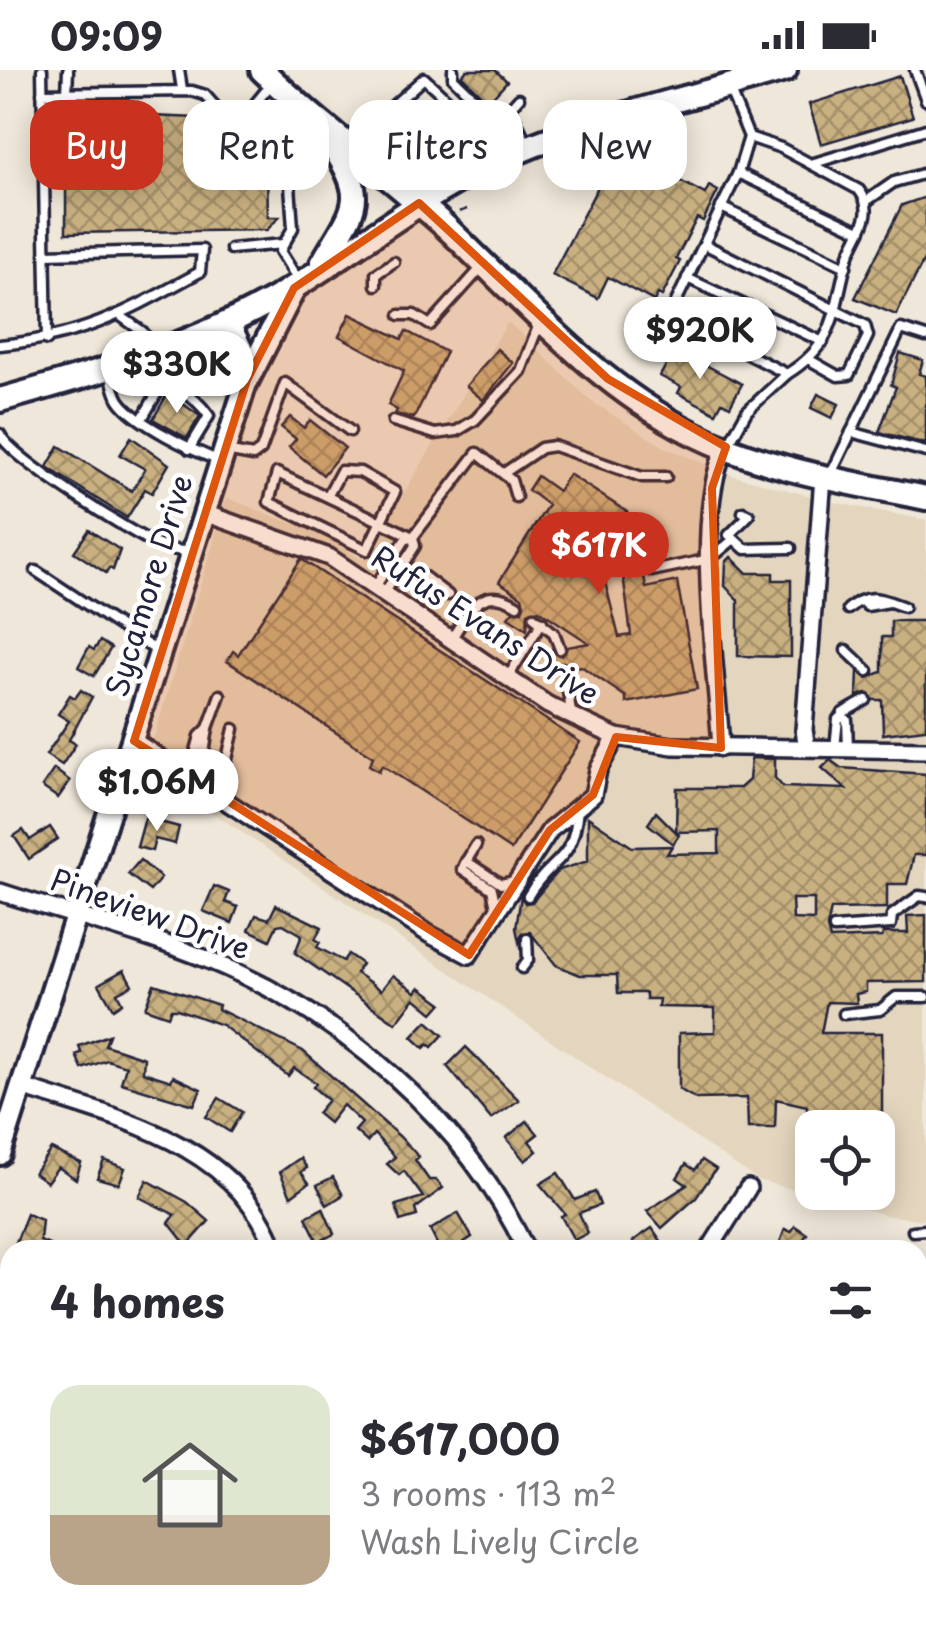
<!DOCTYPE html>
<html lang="en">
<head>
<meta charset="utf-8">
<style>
	body { margin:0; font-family:"Playpen Sans",sans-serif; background:#f2f2f3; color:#2b2b33; height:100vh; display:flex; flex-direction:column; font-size:38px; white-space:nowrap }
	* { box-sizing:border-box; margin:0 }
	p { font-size:32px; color:#7c7c81 }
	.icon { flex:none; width:55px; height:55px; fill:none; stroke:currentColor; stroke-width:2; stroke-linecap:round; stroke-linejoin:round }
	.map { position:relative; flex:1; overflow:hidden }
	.panel { position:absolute; left:0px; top:1170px; width:928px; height:392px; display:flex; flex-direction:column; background:#fff; border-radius:30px 30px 0 0; box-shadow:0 5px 25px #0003 }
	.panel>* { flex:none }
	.banner { position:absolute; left:30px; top:30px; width:868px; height:90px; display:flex; gap:20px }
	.buttons { position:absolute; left:795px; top:1040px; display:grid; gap:20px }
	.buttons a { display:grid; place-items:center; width:100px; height:100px; border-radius:20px; background:#fff; box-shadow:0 5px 25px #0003; font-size:50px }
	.price { position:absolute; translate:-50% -85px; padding:0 22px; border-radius:35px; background:#fff; color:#222; font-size:32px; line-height:65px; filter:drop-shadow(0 2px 5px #0008) }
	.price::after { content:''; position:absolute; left:50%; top:60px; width:30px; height:22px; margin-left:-15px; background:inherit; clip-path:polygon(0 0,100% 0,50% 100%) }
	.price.selected { background:#c8321e; color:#fff }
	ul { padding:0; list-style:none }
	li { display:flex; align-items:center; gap:30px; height:250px; padding:0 50px }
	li+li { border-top:2px solid #e1e1e2 }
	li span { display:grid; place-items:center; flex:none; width:280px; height:200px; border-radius:30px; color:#555 }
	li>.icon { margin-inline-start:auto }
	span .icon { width:120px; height:120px; fill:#fffc; stroke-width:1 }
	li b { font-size:42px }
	h2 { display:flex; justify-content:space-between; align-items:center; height:120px; padding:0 50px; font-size:42px }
	.pill { padding:0 35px; border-radius:30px; background:#fff; box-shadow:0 5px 25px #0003; font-size:35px; line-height:90px }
	.pill.selected { background:#c8321e; color:#fff }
	.status { display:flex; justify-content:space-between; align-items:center; height:70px; padding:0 50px; background:#fff; direction:ltr }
	.status svg { height:28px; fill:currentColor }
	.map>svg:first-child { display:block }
	.built { fill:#e4d6be; fill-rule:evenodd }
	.building { fill:url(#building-cross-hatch); stroke:#22223b; stroke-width:2.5; fill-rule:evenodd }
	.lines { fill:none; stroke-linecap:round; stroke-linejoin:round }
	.service-casing { stroke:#22223b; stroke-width:15 }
	.minor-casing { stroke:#22223b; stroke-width:22 }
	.tertiary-casing { stroke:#22223b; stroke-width:28 }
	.secondary-casing { stroke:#22223b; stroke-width:30 }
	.path { stroke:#22223b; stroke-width:2.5; stroke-dasharray:10 8; stroke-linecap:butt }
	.service { stroke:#fff; stroke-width:8 }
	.minor { stroke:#fff; stroke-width:15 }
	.tertiary { stroke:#fff; stroke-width:20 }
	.secondary { stroke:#fff; stroke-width:22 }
	.marked { fill:#de560e; fill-opacity:0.2; stroke:#de560e; stroke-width:8; stroke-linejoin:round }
	.labels { text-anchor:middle; stroke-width:9; stroke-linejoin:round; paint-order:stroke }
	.street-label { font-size:30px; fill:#22223b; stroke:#fff }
</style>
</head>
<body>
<div class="status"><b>09:09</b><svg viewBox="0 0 49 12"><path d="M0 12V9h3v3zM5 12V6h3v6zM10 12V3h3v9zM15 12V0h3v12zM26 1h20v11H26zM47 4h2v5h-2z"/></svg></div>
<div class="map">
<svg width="926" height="1562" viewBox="0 0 926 1562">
	<defs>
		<pattern id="building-cross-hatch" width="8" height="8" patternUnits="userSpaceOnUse" patternTransform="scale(2.5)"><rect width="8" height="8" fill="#c9b080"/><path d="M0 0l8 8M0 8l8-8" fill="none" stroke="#a38f6a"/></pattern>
	</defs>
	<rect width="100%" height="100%" fill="#efe7d9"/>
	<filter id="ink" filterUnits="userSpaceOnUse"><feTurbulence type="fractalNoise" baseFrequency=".01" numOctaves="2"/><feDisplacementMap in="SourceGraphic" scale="20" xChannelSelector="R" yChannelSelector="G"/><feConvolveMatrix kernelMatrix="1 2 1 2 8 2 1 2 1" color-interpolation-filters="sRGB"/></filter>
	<g filter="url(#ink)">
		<!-- built -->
		<path class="built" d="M508 252 591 331 664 377 735 406 833 432 926 450V1150L889 1146 758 1110 145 697 227 428 323 465 363 490ZM812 1058H878V1122H812Z"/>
		<!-- building -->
		<g class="building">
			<path d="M467 0H495L507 11 488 32 462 6Z"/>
			<path d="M900 6 913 47 821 74 809 34Z"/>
			<path d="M431 34 451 49 434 72 414 57Z"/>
			<path d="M151 46 198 48 206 56H216L217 80 231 82 245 68 279 100H267L268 147H279L267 160 66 163V84L58 83V47Z"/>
			<path d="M618 78 705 124 709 116 718 121 703 151 697 148 676 189 680 191 662 226 658 224 654 231 608 207 598 228 552 205Z"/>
			<path d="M926 127V186L896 245 855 228 902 135Z"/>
			<path d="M350 244 402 269 406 261 446 282 414 348 395 344 397 340 388 335 404 301 339 266Z"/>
			<path d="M497 279 513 293 483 330 466 316Z"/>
			<path d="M675 279 742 314 730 336 722 332 716 343 678 323 681 317 660 306Z"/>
			<path d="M900 283 923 290 919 304 926 306V374L879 362 896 317 891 315Z"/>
			<path d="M168 323 200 346 187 368 153 349Z"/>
			<path d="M818 324 839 334 832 348 811 338Z"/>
			<path d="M290 347 304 358 310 350 345 378 323 405 289 377 296 369 281 357Z"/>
			<path d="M131 367 169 394 152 423 145 419 127 448 47 397 59 376 132 421 145 399 120 385Z"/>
			<path d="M569 404 627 442 596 497 603 504 619 567 631 565 622 497 642 494 646 518 677 511 697 619 626 633V627L581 596 572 598 563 592 555 601 552 580 562 586 567 577 589 573 539 540 528 543 527 559 508 547 513 541H522L524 534 522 527 499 512 548 435 528 420 537 406 558 421Z"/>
			<path d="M89 460 120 480 113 500 109 498 106 503 74 482Z"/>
			<path d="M731 487 747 503H773V510H791V587L738 586V530L725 516 726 492Z"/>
			<path d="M301 489 580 672 511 780 382 695 379 701 369 695 373 687 227 591 233 581 238 585Z"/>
			<path d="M891 551H926V659L883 664 882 630H873L867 623 857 626 858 601 867 608 882 602V567H891Z"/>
			<path d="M100 571 111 578 94 606 78 597 89 577 94 580Z"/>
			<path d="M81 620 92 627 69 670 76 674 62 695 46 685 69 651 58 644 70 625 75 628Z"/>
			<path d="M751 688 775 689V708L783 717 846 719 822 698 830 690 841 698 926 704V785H914L907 814H887V838L831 839 827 858 830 869 882 867 883 863H908L907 846 926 845V912L866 913V922L856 924 857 933 827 932 821 963H882V1058H839V1048L807 1045V1036L776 1029 775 1058H748L747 1028 696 1029 679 1019V963L715 962V938L658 937 659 929H646V923H618L617 905H580L556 895 530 862 522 863 519 872 516 858 521 826 525 833 532 832 559 800 588 791V747L632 777 672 776 667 784 719 783V761L676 762 677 718H740L749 710ZM792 829H814V850L793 849Z"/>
			<path d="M54 699 70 711 58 728 42 717Z"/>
			<path d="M656 742 679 765 673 774 648 754Z"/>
			<path d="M145 748 179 757 175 774 155 769 152 781 137 777Z"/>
			<path d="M50 757 58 769 29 789 14 766 23 760 30 770Z"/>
			<path d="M140 790 161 808 150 821 128 804Z"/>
			<path d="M214 816 229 822 225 832 238 837 232 853 203 841Z"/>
			<path d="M276 835 322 857 315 869 320 872 317 877 343 891 348 884 362 894 356 903 381 920 393 905 416 922 420 917 442 933 433 943 415 928 396 953 295 883 302 865 283 854 277 855 270 870 249 860 256 845 269 849Z"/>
			<path d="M124 900 132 915 117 923 122 933 113 939 99 914Z"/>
			<path d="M154 914 219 935 218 939 303 981 399 1066 419 1087 415 1090 429 1110H436L443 1118 415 1139 417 1146 400 1151 396 1135 423 1127 404 1101 399 1105 387 1094 395 1087 374 1064 367 1072 355 1061 362 1053 343 1035 329 1053 317 1043 328 1030 313 1017 316 1013 294 998 288 1006 222 955 177 939H171L168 946 145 938Z"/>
			<path d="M427 951 443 965 432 977 428 974 424 978 412 967Z"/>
			<path d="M109 965 105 975 144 988 143 1002 171 1011 173 1006 201 1019 194 1035 121 1013 126 996 107 990 82 999 76 985 81 983 79 976Z"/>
			<path d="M466 977 519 1030 491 1049 447 996Z"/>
			<path d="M219 1028 242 1042 230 1062 206 1047Z"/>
			<path d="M527 1051 538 1064 529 1071 537 1081 525 1091 506 1068Z"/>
			<path d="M51 1079 81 1093 76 1109 58 1097 47 1112 34 1103Z"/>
			<path d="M300 1088 307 1098 301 1102 309 1113 291 1126 280 1102Z"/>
			<path d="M104 1090 125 1098 119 1114 97 1108Z"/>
			<path d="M702 1090 716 1099 696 1128 662 1158 647 1141 687 1115 677 1108 686 1094 695 1100Z"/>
			<path d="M558 1103 575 1130 595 1122 600 1135 579 1143 588 1163 574 1170 561 1146 565 1144 540 1114Z"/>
			<path d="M333 1107 343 1125 327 1135 317 1115Z"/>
			<path d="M147 1110 187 1132 209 1151 187 1176 169 1153 175 1145 139 1127Z"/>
			<path d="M323 1138 334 1164 318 1172 306 1147Z"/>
			<path d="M458 1143 472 1167 452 1180H440L430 1160Z"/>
			<path d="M27 1144 42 1150 40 1171 60 1180H13Z"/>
			<path d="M795 1156 807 1164 797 1180H777L785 1159 791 1162Z"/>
			<path d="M652 1158 661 1171 656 1175 659 1180H639L633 1171Z"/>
		</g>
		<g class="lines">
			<!-- service casing -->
			<g class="service-casing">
				<g id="service">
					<path d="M42 0 47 270"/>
					<path d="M179 0 182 19"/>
					<path d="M453 0V8L486 40 502 44 510 38"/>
					<path d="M915 0 926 30"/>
					<path d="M730 21 749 67 738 103 675 234V247L787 304C837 273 833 241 847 191 854 165 879 145 859 120L781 78 749 67"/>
					<path d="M42 23 192 21 205 25 228 51 245 46 273 12"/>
					<path d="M67 23 68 0"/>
					<path d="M519 28 510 38 527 74"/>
					<path d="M245 46 288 86 293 158 280 181 298 210"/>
					<path d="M351 73 424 8 469 50 498 86"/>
					<path d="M811 94 926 59"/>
					<path d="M738 103 860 161"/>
					<path d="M868 130 894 112 926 103"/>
					<path d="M721 137 846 197"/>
					<path d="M704 174 865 255 868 266 849 305 838 306 808 289"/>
					<path d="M231 179 283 174"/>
					<path d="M687 208 823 272"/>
					<path d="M376 215V204L394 192"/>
					<path d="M400 245H414L430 255 482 197"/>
					<path d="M122 247 143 262 152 279"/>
					<path d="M0 275C86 266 126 242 200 202L202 180 45 184"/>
					<path d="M150 286C169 320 190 318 209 346L189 379"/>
					<path d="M109 300C112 309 114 322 119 330 134 353 194 381 220 391"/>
					<path d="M142 349 164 311"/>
					<path d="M393 351 435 364 457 361 475 350 521 301 539 254"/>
					<path d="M851 362 926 382"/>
					<path d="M0 364C9 387 133 465 161 476 170 480 182 481 192 482"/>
					<path d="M727 377 747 341 787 304"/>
					<path d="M225 381 253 386 261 380 285 313 350 361"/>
					<path d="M504 403 541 378 554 376 642 407H666"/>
					<path d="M830 406 901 259 926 267"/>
					<path d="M328 425 341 401 360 402 395 422 367 480 269 432 277 403 413 467"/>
					<path d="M734 469 745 479 791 478"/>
					<path d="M603 497 617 479 647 472"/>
					<path d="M36 501 157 581"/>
					<path d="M652 501 710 489 734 469 729 465 749 445 743 442"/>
					<path d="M423 506 448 525"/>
					<path d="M375 517 405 470 413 467"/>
					<path d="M384 523 415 476 413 467 477 383 511 410 516 427"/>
					<path d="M862 531 867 536 889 532"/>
					<path d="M848 539C868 521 881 529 904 537"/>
					<path d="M534 547 554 563 560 579"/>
					<path d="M452 568C470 540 482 513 517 535"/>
					<path d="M846 580 868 601"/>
					<path d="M565 599 571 643"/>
					<path d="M508 607 542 552"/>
					<path d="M843 643 866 630"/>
					<path d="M208 658 220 625"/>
					<path d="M835 678 838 649 842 647 847 650 848 679"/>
					<path d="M227 689 234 659"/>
					<path d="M179 694 193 692 200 666 208 658 201 703 206 714"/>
					<path d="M466 791 501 814 514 811"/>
					<path d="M464 795 476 775"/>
					<path d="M462 799 492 819 496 837"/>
					<path d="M528 826C552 785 573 796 578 739"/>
					<path d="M834 858 891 854 892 845 919 826 926 827"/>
					<path d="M522 898 528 890 527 869"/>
					<path d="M844 944 880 940 896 927H926"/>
					<path d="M913 1161 926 1160"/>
					<path d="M789 1552 800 1562"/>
					<path d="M882 1552 887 1562"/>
					<path d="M859 1562 870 1552"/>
				</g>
			</g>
			<!-- minor casing -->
			<g class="minor-casing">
				<g id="minor">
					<path d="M204 443 329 487 548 635 616 667 673 676 926 680"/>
					<path d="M134 671 429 864 469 885 550 760 593 725 598 700 616 667"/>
					<path d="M721 678C717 603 692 441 726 377"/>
					<path d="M807 678 804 660 823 407"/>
					<path d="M0 822C70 845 143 863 211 891 342 945 465 1050 526 1180"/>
					<path d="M22 1017C117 1048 237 1073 275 1180"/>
					<path d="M709 1180 748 1118"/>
					<path d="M137 1562 143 1552"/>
					<path d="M428 1562 435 1552"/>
				</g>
			</g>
			<!-- tertiary casing -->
			<g class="tertiary-casing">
				<g id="tertiary">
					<path d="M0 1084 247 310 242 280 228 252"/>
					<path d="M918 1407 926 1385"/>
					<path d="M823 1562 830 1552"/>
				</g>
			</g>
			<!-- secondary casing -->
			<g class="secondary-casing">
				<g id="secondary">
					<path d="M262 0C320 57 387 103 447 158 524 231 596 315 692 363 764 399 847 412 926 428"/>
					<path d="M322 194C355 136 370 132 330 72"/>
					<path d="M247 310 294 218"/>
					<path d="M0 330C103 301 205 273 296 216 359 177 416 131 482 98 576 51 685 30 785 0"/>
				</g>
			</g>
			<!-- path -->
			<path class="path" d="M459 142 467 139"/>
			<!-- service -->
			<use href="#service" class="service"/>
			<!-- minor -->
			<use href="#minor" class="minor"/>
			<!-- tertiary -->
			<use href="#tertiary" class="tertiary"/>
			<!-- secondary -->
			<use href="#secondary" class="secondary"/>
		</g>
	</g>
	<!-- marked area -->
	<path class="marked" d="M419 133 608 309 726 377 712 418 721 678 616 667 593 725 550 760 469 885 134 671 247 310 294 218Z"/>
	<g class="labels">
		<!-- street labels -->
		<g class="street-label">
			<text transform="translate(150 516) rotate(-73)" y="10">Sycamore Drive</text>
			<text transform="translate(485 556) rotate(33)" y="10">Rufus Evans Drive</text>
			<text transform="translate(150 845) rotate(20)" y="10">Pineview Drive</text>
		</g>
	</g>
</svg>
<div class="buttons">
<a><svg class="icon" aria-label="locate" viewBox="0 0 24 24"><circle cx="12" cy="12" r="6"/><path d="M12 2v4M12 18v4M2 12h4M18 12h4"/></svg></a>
</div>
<b class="price" style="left:700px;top:312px">$920K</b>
<b class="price" style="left:177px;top:346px">$330K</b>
<b class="price selected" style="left:599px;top:527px">$617K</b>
<b class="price" style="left:157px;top:764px">$1.06M</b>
<div class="banner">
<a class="pill selected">Buy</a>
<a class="pill">Rent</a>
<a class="pill">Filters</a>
<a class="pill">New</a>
</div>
<section class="panel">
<h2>4 homes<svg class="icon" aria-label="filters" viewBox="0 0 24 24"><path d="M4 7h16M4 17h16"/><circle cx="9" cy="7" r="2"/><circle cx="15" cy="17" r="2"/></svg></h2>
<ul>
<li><span style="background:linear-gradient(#dfe7d0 65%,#b9a48a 0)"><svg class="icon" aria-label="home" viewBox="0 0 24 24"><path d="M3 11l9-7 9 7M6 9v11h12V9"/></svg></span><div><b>$617,000</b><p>3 rooms · 113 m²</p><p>Wash Lively Circle</p></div></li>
</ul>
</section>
</div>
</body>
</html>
